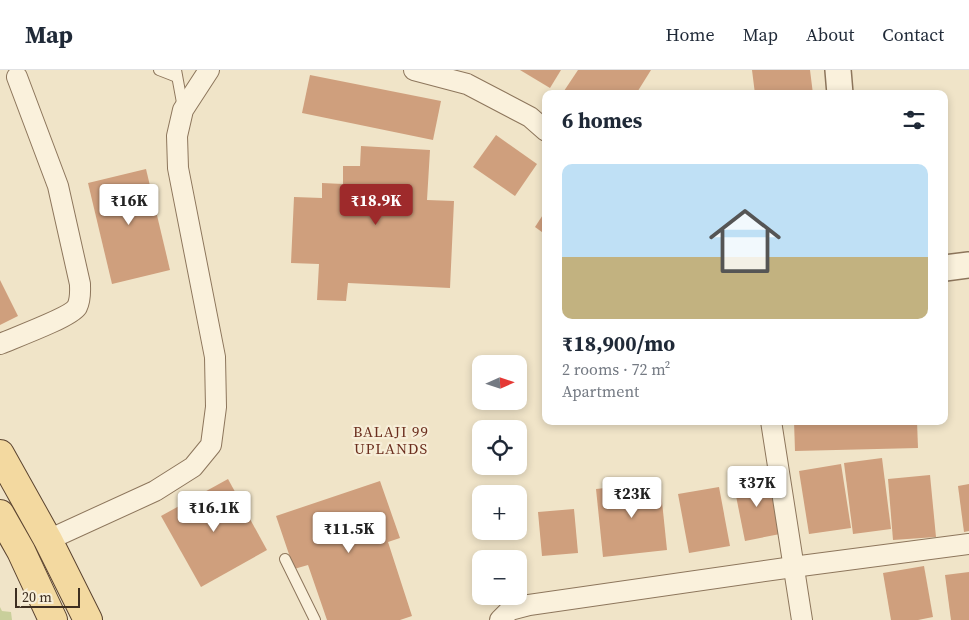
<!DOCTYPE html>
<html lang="en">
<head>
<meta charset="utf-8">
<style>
	body { margin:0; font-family:"Source Serif 4",serif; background:#f6f6f7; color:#1f2937; height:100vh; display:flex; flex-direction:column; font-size:19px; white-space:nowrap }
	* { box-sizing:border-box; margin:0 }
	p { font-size:16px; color:#747a83 }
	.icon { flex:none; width:28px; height:28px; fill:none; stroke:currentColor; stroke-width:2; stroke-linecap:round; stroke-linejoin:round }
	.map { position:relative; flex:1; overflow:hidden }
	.sheet { position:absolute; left:542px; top:20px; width:406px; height:335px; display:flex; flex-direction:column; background:#fff; border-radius:10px; box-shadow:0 2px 8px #0003 }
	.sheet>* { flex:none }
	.needle { width:32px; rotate:87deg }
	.fabs { position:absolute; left:472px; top:285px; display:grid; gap:10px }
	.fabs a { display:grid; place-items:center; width:55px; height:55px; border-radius:10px; background:#fff; box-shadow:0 2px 8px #0003; font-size:25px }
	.scale { position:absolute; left:15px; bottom:12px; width:65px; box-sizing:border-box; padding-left:5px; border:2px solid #3d2e20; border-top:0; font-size:14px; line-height:18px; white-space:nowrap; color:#3d2e20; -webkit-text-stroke:4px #f7eed8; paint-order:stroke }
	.price { position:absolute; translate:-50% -42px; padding:0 11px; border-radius:5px; background:#fff; color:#222; font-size:16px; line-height:32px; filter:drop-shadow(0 1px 2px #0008) }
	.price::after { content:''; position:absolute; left:50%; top:30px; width:15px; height:11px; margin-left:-8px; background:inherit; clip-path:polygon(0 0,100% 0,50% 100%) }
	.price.on { background:#9e2a2b; color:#fff }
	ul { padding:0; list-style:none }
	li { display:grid; align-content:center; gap:10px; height:265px; padding:0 20px }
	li+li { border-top:1px solid #e0e1e3 }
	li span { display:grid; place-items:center; height:155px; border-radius:10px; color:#555 }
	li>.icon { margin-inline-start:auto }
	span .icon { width:90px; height:90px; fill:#fffc; stroke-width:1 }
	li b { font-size:21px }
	h2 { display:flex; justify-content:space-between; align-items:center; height:60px; padding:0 20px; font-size:21px }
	header { display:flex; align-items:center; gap:30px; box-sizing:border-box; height:70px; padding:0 25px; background:#fff; border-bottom:1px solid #e0e1e3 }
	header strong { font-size:24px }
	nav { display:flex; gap:28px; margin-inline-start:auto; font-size:18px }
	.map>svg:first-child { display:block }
	.green { fill:#c9cf9b }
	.building { fill:#cf9f7d }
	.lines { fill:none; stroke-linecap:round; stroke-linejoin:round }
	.service-casing { stroke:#8d765c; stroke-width:12 }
	.minor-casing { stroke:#8d765c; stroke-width:22 }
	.tertiary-casing { stroke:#8d765c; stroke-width:28 }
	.primary-casing { stroke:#5b4430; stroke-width:30 }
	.service { stroke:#faf1dc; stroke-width:10 }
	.minor { stroke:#faf1dc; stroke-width:20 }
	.tertiary { stroke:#faf1dc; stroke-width:25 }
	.primary { stroke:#f3d9a0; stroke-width:28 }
	.labels { text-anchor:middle; stroke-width:4.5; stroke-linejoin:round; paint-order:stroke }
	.neighbourhood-label { font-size:15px; letter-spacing:1px; fill:#6b2e1e; stroke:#f7eed8 }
</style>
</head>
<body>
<header>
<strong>Map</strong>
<nav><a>Home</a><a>Map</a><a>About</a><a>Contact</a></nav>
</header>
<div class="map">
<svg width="969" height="550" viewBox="0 0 969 550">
	<rect width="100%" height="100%" fill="#f0e4c8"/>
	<!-- green -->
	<path class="green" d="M0 537 2 541 11 542 12 550H0Z"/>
	<!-- building -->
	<g class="building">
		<path d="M520 0H561L550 18Z"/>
		<path d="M578 0H651L636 24H569L564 21Z"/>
		<path d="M752 0H810L813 24H755Z"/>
		<path d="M310 5 441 31 433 70 302 43Z"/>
		<path d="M496 65 537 94 515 126 473 97Z"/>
		<path d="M361 76 430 80 427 130 454 131 450 218 348 213 346 231 317 230 319 194 291 193 294 127 322 128V113L343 114V96H360Z"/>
		<path d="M146 99 170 200 112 214 88 113Z"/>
		<path d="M546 140V165L535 157Z"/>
		<path d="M0 210 18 246 0 255Z"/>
		<path d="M794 351H917L918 378 795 381Z"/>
		<path d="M882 388 891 459 853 464 844 393Z"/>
		<path d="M841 394 851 458 809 464 799 401Z"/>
		<path d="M768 404 780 464 745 471 733 411Z"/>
		<path d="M930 405 936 467 893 470 888 409Z"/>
		<path d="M228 409 267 480 201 517 161 446Z"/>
		<path d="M380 411 400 468 388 472 412 546 400 550H327L308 495 294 499 276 446Z"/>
		<path d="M660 412 667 480 603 487 596 419Z"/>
		<path d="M969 414V461L964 462 958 416Z"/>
		<path d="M719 417 730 476 689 483 678 424Z"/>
		<path d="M574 439 578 483 542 486 538 442Z"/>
		<path d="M924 496 933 547 918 550H891L883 503Z"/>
		<path d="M969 502V550H951L945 505Z"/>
	</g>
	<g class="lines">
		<!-- service casing -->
		<g class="service-casing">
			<g id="service">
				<path d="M159 0 177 7"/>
				<path d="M176 0 183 38"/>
				<path d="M285 489 315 550"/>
			</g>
		</g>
		<!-- minor casing -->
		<g class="minor-casing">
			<g id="minor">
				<path d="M414 0 467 14 530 47 546 61"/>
				<path d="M0 274C14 268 71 247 77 237 81 229 80 222 80 214L58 116 17 7"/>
				<path d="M771 351 802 550"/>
				<path d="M48 470 155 421 193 397 211 375 216 337 215 287 178 98 177 66 183 40 209 0"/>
				<path d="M500 550 510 540 529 535 793 497 969 474"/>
			</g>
		</g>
		<!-- tertiary casing -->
		<g class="tertiary-casing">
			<g id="tertiary">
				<path d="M838 0 840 24"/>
				<path d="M945 198 969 195"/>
			</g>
		</g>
		<!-- primary casing -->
		<g class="primary-casing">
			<g id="primary">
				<path d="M0 384 48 470 88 550"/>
				<path d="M0 444 21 481 53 550"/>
			</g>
		</g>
		<!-- service -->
		<use href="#service" class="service"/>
		<!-- minor -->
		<use href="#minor" class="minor"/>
		<!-- tertiary -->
		<use href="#tertiary" class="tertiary"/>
		<!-- primary -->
		<use href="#primary" class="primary"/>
	</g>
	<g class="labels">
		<!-- neighbourhood labels -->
		<g class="neighbourhood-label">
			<text x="391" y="367">BALAJI 99<tspan x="391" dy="17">UPLANDS</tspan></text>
		</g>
	</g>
</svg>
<div class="fabs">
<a><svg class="needle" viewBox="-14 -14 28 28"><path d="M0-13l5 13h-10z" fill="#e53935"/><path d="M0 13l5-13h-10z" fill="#747a83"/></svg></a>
<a><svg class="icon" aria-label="locate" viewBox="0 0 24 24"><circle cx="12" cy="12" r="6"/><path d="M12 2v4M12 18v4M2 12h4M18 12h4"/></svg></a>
<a>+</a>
<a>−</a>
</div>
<div class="scale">20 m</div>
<b class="price" style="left:129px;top:156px">₹16K</b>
<b class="price on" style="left:376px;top:156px">₹18.9K</b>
<b class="price" style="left:757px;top:438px">₹37K</b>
<b class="price" style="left:632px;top:449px">₹23K</b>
<b class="price" style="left:214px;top:463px">₹16.1K</b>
<b class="price" style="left:349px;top:484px">₹11.5K</b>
<section class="sheet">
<h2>6 homes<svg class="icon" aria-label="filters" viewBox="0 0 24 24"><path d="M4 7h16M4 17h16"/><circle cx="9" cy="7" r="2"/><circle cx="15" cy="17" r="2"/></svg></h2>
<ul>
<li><span style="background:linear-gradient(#bfe0f5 60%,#c2b280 0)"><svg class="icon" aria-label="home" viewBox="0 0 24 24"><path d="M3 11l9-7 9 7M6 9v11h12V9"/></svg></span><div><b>₹18,900/mo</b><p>2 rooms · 72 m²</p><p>Apartment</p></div></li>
</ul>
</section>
</div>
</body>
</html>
